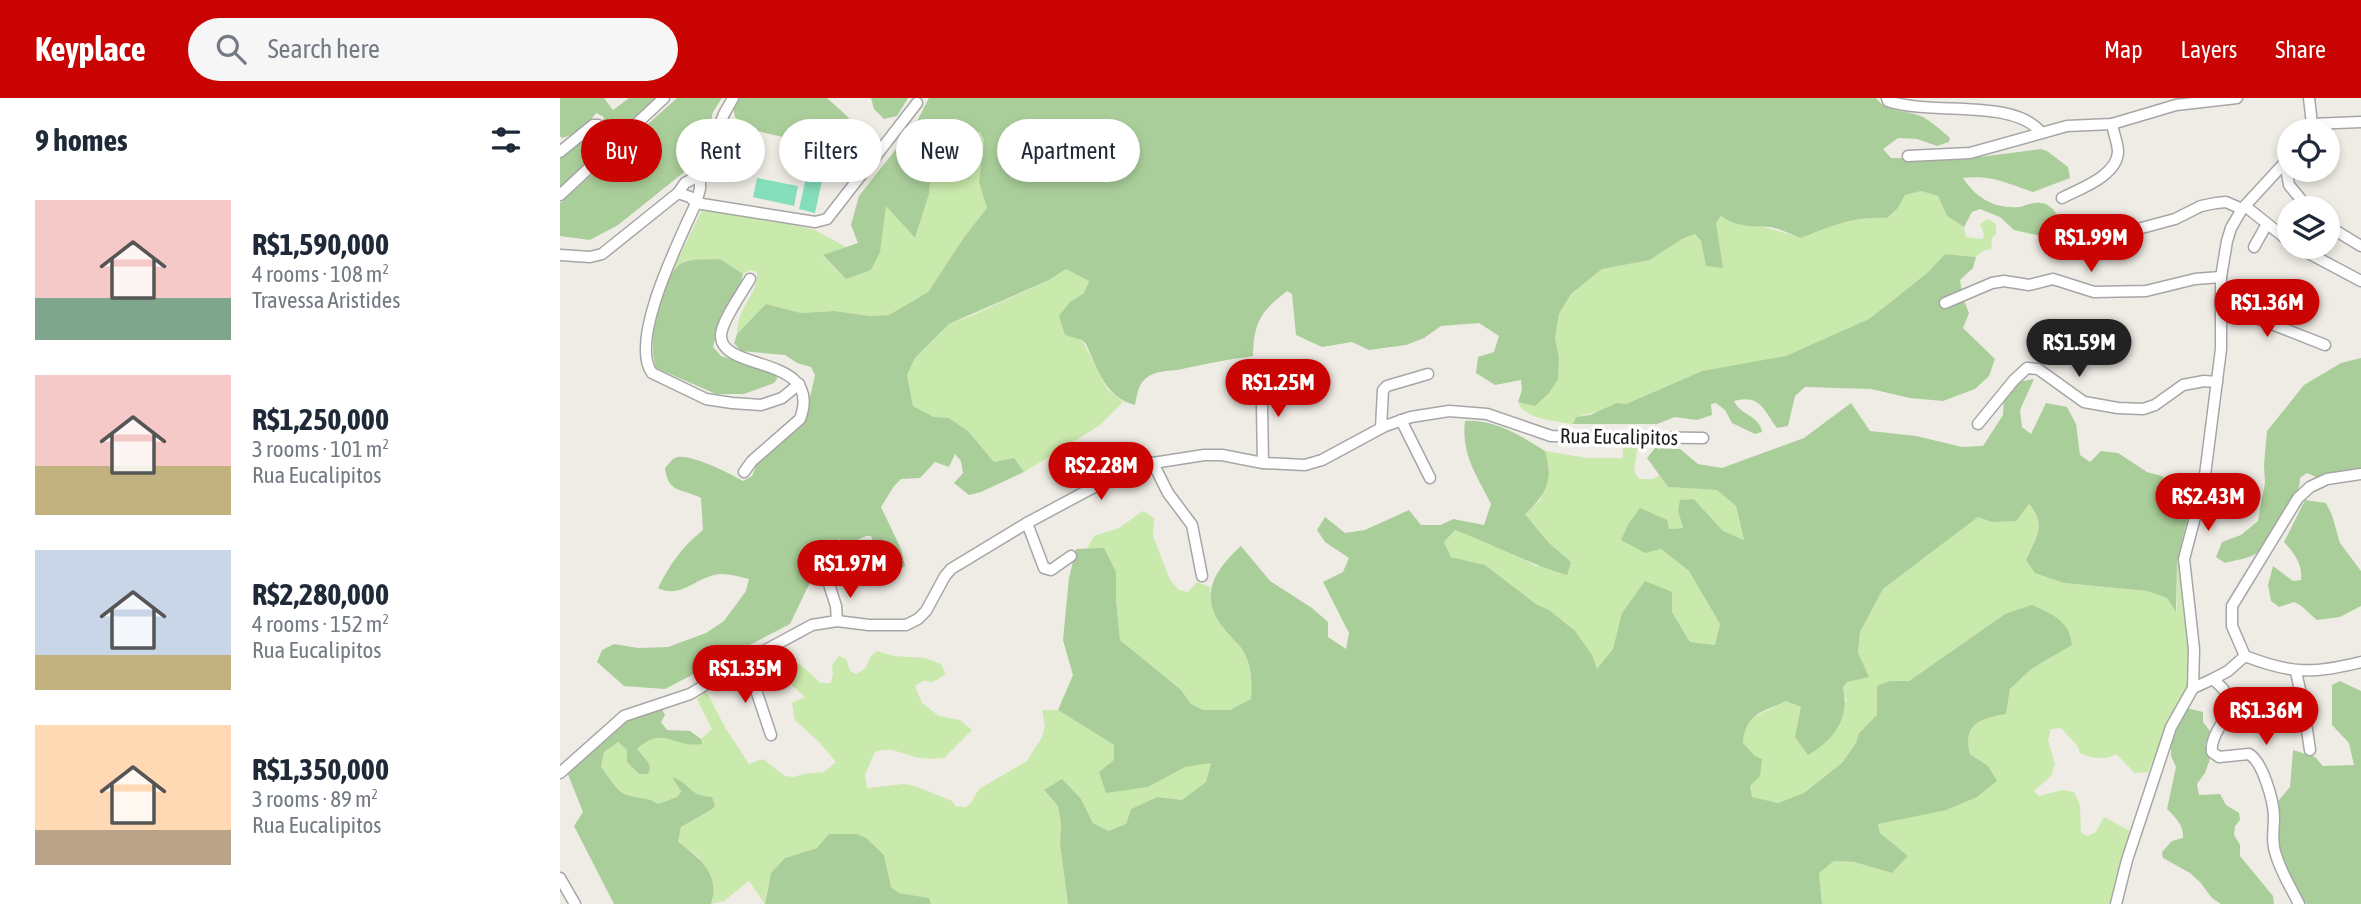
<!DOCTYPE html>
<html lang="en">
<head>
<meta charset="utf-8">
<style>
	body { margin:0; font-family:"Asap Condensed",sans-serif; background:#f6f6f7; color:#1f2937; height:100vh; display:flex; flex-direction:column; font-size:26px; white-space:nowrap }
	* { box-sizing:border-box; margin:0 }
	p { font-size:23px; color:#747a83 }
	.icon { flex:none; width:38px; height:38px; fill:none; stroke:currentColor; stroke-width:2; stroke-linecap:round; stroke-linejoin:round }
	.map { position:relative; flex:1; overflow:hidden }
	.sheet { display:flex; flex-direction:column; background:#fff; width:560px }
	.sheet>* { flex:none }
	.guide { position:absolute; left:21px; top:21px; width:665px; height:63px; display:flex; gap:14px }
	.buttons { position:absolute; left:1717px; top:21px; display:grid; gap:14px }
	.buttons a { display:grid; place-items:center; width:63px; height:63px; border-radius:50%; background:#fff; box-shadow:0 4px 10px #0003; font-size:35px }
	.price { position:absolute; translate:-50% -60px; padding:0 16px; border-radius:24px; background:#ca0303; color:#fff; font-size:23px; line-height:46px; filter:drop-shadow(0 2px 4px #0008) }
	.price::after { content:''; position:absolute; left:50%; top:42px; width:21px; height:16px; margin-left:-10px; background:inherit; clip-path:polygon(0 0,100% 0,50% 100%) }
	.price.active { background:#222; color:#fff }
	ul { padding:0; list-style:none }
	li { display:flex; align-items:center; gap:21px; height:175px; padding:0 35px }
	li span { display:grid; place-items:center; flex:none; width:196px; height:140px; border-radius:0px; color:#555 }
	li>.icon { margin-inline-start:auto }
	span .icon { width:84px; height:84px; fill:#fffc; stroke-width:1 }
	li b { font-size:30px }
	h2 { display:flex; justify-content:space-between; align-items:center; height:84px; padding:0 35px; font-size:30px }
	.chip { padding:0 24px; border-radius:32px; background:#fff; box-shadow:0 4px 10px #0003; font-size:24px; line-height:63px }
	.chip.active { background:#ca0303; color:#fff }
	header { display:flex; align-items:center; gap:42px; box-sizing:border-box; height:98px; padding:0 35px; background:#ca0303; color:#fff }
	header strong { font-size:33px }
	nav { display:flex; gap:38px; margin-inline-start:auto; font-size:24px }
	.search { width:490px; height:63px; background:#f6f6f7; display:flex; align-items:center; gap:18px; box-sizing:border-box; padding:0 24px; border-radius:38px; color:#747a83; font-size:26px }
	main { display:flex; flex:1; min-height:0 }
	.map>svg:first-child { display:block }
	.grass { fill:#cae9ac }
	.forest { fill:#aace9a }
	.pitch { fill:#84ddbb }
	.lines { fill:none; stroke-linecap:round; stroke-linejoin:round }
	.minor-casing { stroke:#a6a6a6; stroke-width:13 }
	.minor { stroke:#fff; stroke-width:10 }
	.labels { text-anchor:middle; stroke-width:7; stroke-linejoin:round; paint-order:stroke }
	.street-label { font-size:21px; fill:#1f1f1f; stroke:#fff }
</style>
</head>
<body>
<header>
<strong>Keyplace</strong>
<div class="search"><svg class="icon" aria-label="search" viewBox="0 0 24 24"><circle cx="10" cy="10" r="6"/><path d="M15 15l6 6"/></svg>Search here</div>
<nav><a>Map</a><a>Layers</a><a>Share</a></nav>
</header>
<main>
<section class="sheet">
<h2>9 homes<svg class="icon" aria-label="filters" viewBox="0 0 24 24"><path d="M4 7h16M4 17h16"/><circle cx="9" cy="7" r="2"/><circle cx="15" cy="17" r="2"/></svg></h2>
<ul>
<li><span style="background:linear-gradient(#f6c9c9 70%,#7fa58c 0)"><svg class="icon" aria-label="home" viewBox="0 0 24 24"><path d="M3 11l9-7 9 7M6 9v11h12V9"/></svg></span><div><b>R$1,590,000</b><p>4 rooms · 108 m²</p><p>Travessa Aristides</p></div></li>
<li><span style="background:linear-gradient(#f6c9c9 65%,#c2b280 0)"><svg class="icon" aria-label="home" viewBox="0 0 24 24"><path d="M3 11l9-7 9 7M6 9v11h12V9"/></svg></span><div><b>R$1,250,000</b><p>3 rooms · 101 m²</p><p>Rua Eucalipitos</p></div></li>
<li><span style="background:linear-gradient(#c9d6e8 75%,#c2b280 0)"><svg class="icon" aria-label="home" viewBox="0 0 24 24"><path d="M3 11l9-7 9 7M6 9v11h12V9"/></svg></span><div><b>R$2,280,000</b><p>4 rooms · 152 m²</p><p>Rua Eucalipitos</p></div></li>
<li><span style="background:linear-gradient(#ffd9b3 75%,#b9a48a 0)"><svg class="icon" aria-label="home" viewBox="0 0 24 24"><path d="M3 11l9-7 9 7M6 9v11h12V9"/></svg></span><div><b>R$1,350,000</b><p>3 rooms · 89 m²</p><p>Rua Eucalipitos</p></div></li>
</ul>
</section>
<div class="map">
<svg width="1801" height="806" viewBox="0 0 1801 806">
	<rect width="100%" height="100%" fill="#efece5"/>
	<!-- grass -->
	<g class="grass">
		<path d="M391 30 420 34 424 42 419 84 428 110 405 138 368 194 329 217 310 218 274 213 241 215 206 206 177 236C177 208 198 198 197 174L190 172 183 176 160 161 125 163 112 173 143 110 150 108 255 132 286 149 263 158 286 181 324 119 326 107 355 140 369 96 372 62Z"/>
		<path d="M1361 93 1378 98 1387 118 1404 129 1406 139 1423 141 1424 136 1420 126 1428 121 1436 126V136L1432 140 1431 151 1423 153 1416 159 1385 156 1366 176 1309 221 1226 259 1142 273 1066 306 1016 319 1013 326C996 323 965 322 958 304L975 308 999 260 995 240 999 216 1011 196 1042 171 1090 162 1122 141 1135 136 1141 143 1146 168 1157 132 1155 124 1162 118C1189 126 1215 131 1241 140 1271 128 1294 118 1327 120L1338 110 1345 97Z"/>
		<path d="M506 171 529 182 524 195 510 204 522 242 547 291 563 304 539 328 464 374 454 360 434 364 408 333 389 320 374 319 353 308 347 277 355 260 389 226 411 218 489 182Z"/>
		<path d="M1062 336H1076L1078 345 1074 373 1079 381H1093L1099 377 1108 389 1157 392 1176 408 1184 443 1163 433 1134 401 1118 413 1123 430 1109 431 1101 451 1129 473 1160 526 1155 547 1130 544 1112 514 1063 515 1053 551 1037 572 989 512 976 506 925 467 891 459 884 444 895 432 930 445 976 468 1011 464 988 444 965 416 981 401 989 368 985 353 1027 360H1063Z"/>
		<path d="M1633 405V413L1627 435 1631 581 1588 674 1575 675 1556 656C1544 663 1532 660 1520 655L1517 647 1501 630 1491 631 1488 642 1495 666 1491 678 1474 693 1479 698 1502 692 1514 694 1520 707 1521 735 1527 738 1536 734 1544 719 1570 733 1554 806H1262L1259 774 1274 763 1294 764 1332 775 1348 758 1320 735 1318 726 1333 722 1428 668 1410 656C1402 626 1421 620 1446 616L1450 591 1470 572 1493 559 1445 516 1349 583H1330L1317 617 1299 635 1296 645 1282 665 1266 679 1244 695 1218 705 1192 700 1190 688 1195 658 1183 645 1185 629 1192 620 1226 603 1241 609 1287 604 1283 589 1287 584 1298 555 1300 534 1323 491 1419 418 1432 424 1468 406C1487 428 1476 437 1466 462L1504 485 1587 493 1607 500 1617 513V464L1628 417 1625 407Z"/>
		<path d="M583 413 594 420 593 438 610 482 619 492 628 494 637 484 650 489C650 522 667 528 682 552 692 567 692 584 691 601L670 612H643L631 606 621 592 560 542 556 501V474L527 451 534 438 559 430Z"/>
		<path d="M317 553 334 558 365 560 381 566 386 576 373 584 363 583 355 588 362 605 379 618 400 622 412 632 384 660C374 661 364 661 355 659 340 655 330 648 315 654L305 677 307 690 344 686 355 688 392 703 395 708 405 709 410 706 419 691 467 663 482 639 485 628 482 612H498L554 647V662L588 689 625 669 651 664 646 684 622 702 597 699 571 711 566 726 547 733 533 725 521 701 484 693 498 708 501 726 500 746 508 806H371L369 800 339 795 331 789 324 757 257 750 225 760 208 786 205 806 189 783 164 803 151 806 153 801 139 759 118 744 121 729 149 713 143 699C129 694 126 683 113 680L121 692 117 699 98 706C87 698 76 701 64 696 55 691 48 677 41 669L44 654 58 644 67 652V664L79 676H88V664L77 651C105 624 115 651 141 646V641L152 631 137 601 146 593 166 631 189 666 203 661 225 678 234 679 243 676 264 674 276 664 260 645 235 622 232 605 245 599 226 582 221 571 238 565 261 585H271L273 576 272 567 279 558 286 561 290 573 296 576 305 571 311 558Z"/>
	</g>
	<!-- forest -->
	<g class="forest">
		<path d="M0 0H44L53 12 69 0H97L0 91V56L41 26 44 19 36 15C26 29 19 36 2 40L0 38Z"/>
		<path d="M117 0H162L153 14 149 32 138 63 58 127 30 142 0 138V105Z"/>
		<path d="M178 0H267L287 18 301 37 288 44 241 43 188 31 175 19 173 10Z"/>
		<path d="M311 0H348L337 18 324 21 314 11Z"/>
		<path d="M369 0H1316C1326 15 1348 12 1363 19 1372 24 1382 33 1390 40L1389 44 1377 48 1357 41 1338 40 1323 51 1331 60 1403 61 1481 51 1487 53 1508 69 1510 80 1473 94C1445 85 1433 77 1403 80 1416 100 1434 111 1460 109 1465 108 1470 105 1476 105 1490 103 1498 116 1503 128L1499 134 1485 139 1454 132 1440 119 1420 111 1412 114 1404 129 1387 118 1378 98 1361 93 1345 97 1338 110 1327 120C1294 118 1271 128 1241 140 1232 137 1220 130 1209 129 1191 128 1177 129 1161 118L1156 125 1163 170 1146 168 1141 143 1135 136 1122 141 1090 162 1042 171 1011 196 999 216 995 240 999 260 998 281 989 295 975 308 958 304 962 292 961 282 935 287 916 275 918 259 934 254 939 238 919 225 881 228 864 240 846 247 809 252 792 244 762 249 736 237 732 196 727 193C700 214 694 224 693 258 669 261 646 266 622 271 609 274 597 271 585 281 578 287 577 298 575 307 545 299 538 272 526 246L522 242 505 237 499 218 510 204 524 195 529 183 506 171 489 182 389 226 355 260 347 277 353 308 374 319 389 320 408 333 434 364 454 360 464 374 421 394 409 397 394 385 403 375 401 363 395 356 389 369 375 364 360 380 341 381 334 388 321 409 341 451 345 468 331 477 322 468 311 438H306L289 446 279 441 262 452 254 476 230 526 105 591 64 588 37 564 42 552 54 546 78 550 108 549 146 535 164 523 186 493 189 481C181 479 170 476 161 476 138 477 121 502 98 490 110 466 122 449 143 432L141 400C122 390 108 396 105 370 109 366 112 360 118 359 131 356 172 376 183 383L192 378 200 359 246 317 255 277 251 269 237 265 225 257 181 253 174 245 177 236 206 206 241 215 274 213 310 218 329 217 368 194 405 138 427 110 419 84 424 42 420 34 391 30 372 62 369 96 355 140 326 108 320 154 311 172 286 181 263 157 298 145 291 127 299 98 355 27Z"/>
		<path d="M1385 156 1416 159 1413 170 1400 182 1403 200 1409 215 1403 230 1435 261 1429 278 1415 291 1383 303 1350 300 1311 291 1245 289 1235 298 1228 328 1217 330C1203 311 1200 296 1174 303 1180 317 1200 318 1202 334L1195 336 1172 325 1165 312 1156 305 1151 306 1152 317 1137 322 1115 319 1097 326H1013L1016 319 1030 317 1057 305 1066 306 1142 273 1226 258 1309 221 1366 176Z"/>
		<path d="M160 161 183 176 179 192 160 219 153 249 161 258 216 275 217 281 214 285 184 296H156L96 270C87 244 96 181 122 165 131 160 149 162 160 161Z"/>
		<path d="M1801 260V373L1758 380 1747 375 1740 380C1740 401 1716 444 1697 455 1688 461 1675 462 1665 465L1656 459 1662 444 1681 437 1698 423 1705 385 1704 367 1707 333 1744 287 1781 265Z"/>
		<path d="M1474 281 1460 312 1462 329 1471 336 1486 305 1507 309 1516 326 1520 357 1530 364 1541 353 1558 355 1587 374 1602 378 1625 407 1628 417 1617 464 1616 514 1607 500 1587 493 1504 485 1475 475 1466 462C1476 438 1487 428 1469 406L1456 423 1432 424 1418 419 1323 491 1300 534 1298 555 1309 579 1287 584 1283 589C1290 619 1275 642 1248 657L1235 639 1241 609 1226 603C1201 615 1186 615 1183 645L1195 658 1202 661 1200 678 1190 688 1192 699 1218 705 1244 695 1282 665 1296 645 1299 635 1317 617V588L1330 583H1349L1445 516 1472 507C1492 516 1510 523 1512 547L1470 572 1450 591 1446 616C1421 620 1402 626 1410 656L1428 668 1437 683 1417 699 1386 712 1318 726 1320 735 1348 758 1332 775 1294 764 1274 763 1259 775 1262 806H508L500 746 501 726 498 708 484 692 502 681 521 701 533 725 548 733 566 726 571 711 597 699 622 702 646 684 651 665 625 669 588 689 546 695 539 674 554 662V647L498 612 513 577 503 542 509 480 516 451 544 450 556 474V501L560 542 621 592 631 606 643 612H670L691 601C692 584 692 568 683 553 678 544 668 537 662 528 638 496 656 471 681 448L710 483 752 510 768 524V539L786 551 789 535 763 484 783 474 789 460 765 444 757 432 765 419 785 435 805 432 849 412 861 427H881L893 421 924 427 931 406C917 377 901 357 905 323 935 321 961 338 985 353 994 382 986 397 965 416L988 444 1011 464 1007 477C968 466 933 446 895 432L884 444 891 459 925 467 976 506 989 512 1015 533 1032 557 1037 571 1053 551 1062 515 1085 483 1112 494V514L1130 544 1155 547 1160 526 1129 473 1101 451 1085 455 1061 442 1069 425 1080 410 1107 422 1109 431 1123 430 1118 413 1120 402 1134 401 1163 433 1184 442 1176 408 1157 392 1108 389 1087 360 1095 350 1120 351 1138 366 1162 370 1244 340 1291 305 1310 333 1356 338 1402 349 1423 348 1443 317 1444 299 1458 284Z"/>
		<path d="M1745 402 1766 405 1772 417 1780 445 1801 473V508L1780 519 1757 522C1748 515 1744 508 1734 504L1719 509 1711 503 1708 487 1713 468 1733 483 1741 482C1743 466 1734 455 1724 444Z"/>
		<path d="M1780 583 1801 593V806H1748L1744 805 1714 742 1719 702 1730 689 1733 652 1755 659 1763 668 1794 667 1789 645 1772 627V587Z"/>
		<path d="M1626 610 1643 614V624L1650 633 1645 647 1650 661 1645 675 1637 686 1639 697 1660 696 1666 707 1679 715 1680 722 1675 728 1674 737 1680 747V758L1713 798 1714 806H1661L1652 800 1640 784 1630 775 1603 760 1602 754 1612 743 1623 740C1624 727 1615 719 1607 711L1616 669 1611 658V646Z"/>
		<path d="M102 611 105 617 101 624 107 632 130 633 141 641 142 646C115 651 103 626 77 651L88 664 90 670 88 676H79L67 664V652L58 644 44 654 41 669C48 677 55 691 64 696 76 701 87 698 98 706L117 699 121 693 112 679C131 685 128 698 152 699L155 708 149 713 121 729 118 744C139 759 161 777 151 806H54L14 728 23 714 7 674 53 632 77 616Z"/>
		<path d="M269 736H297L306 740 324 757 331 789 339 795 369 800 371 806H205L211 775 225 760 257 750Z"/>
	</g>
	<!-- pitch -->
	<g class="pitch">
		<path d="M247 75 263 78 255 115 239 111Z"/>
		<path d="M197 80 238 88 234 108 193 99Z"/>
	</g>
	<g class="lines">
		<!-- minor casing -->
		<g class="minor-casing">
			<g id="minor">
				<path d="M173 0 164 16 140 77V91L136 105C121 139 68 242 92 275L146 301 172 305 201 307 222 300 239 286"/>
				<path d="M1327 0 1328 3C1373 18 1452 0 1481 34"/>
				<path d="M1752 26 1801 24"/>
				<path d="M1748 33 1752 26 1749 0"/>
				<path d="M0 54 33 27H38L58 43"/>
				<path d="M1348 58 1410 55 1507 28 1552 26 1616 7 1677 0"/>
				<path d="M1725 64 1729 87 1748 110"/>
				<path d="M118 95 130 99 136 105 255 124 267 121 357 5"/>
				<path d="M0 97 104 0"/>
				<path d="M1502 100C1519 91 1557 78 1558 54 1558 45 1553 34 1552 26"/>
				<path d="M1685 108 1729 143"/>
				<path d="M1768 128 1801 148"/>
				<path d="M1552 138 1615 121 1641 108 1656 105 1666 104 1682 111"/>
				<path d="M1694 149 1707 126"/>
				<path d="M1737 149 1801 183"/>
				<path d="M0 157 30 159 42 156 118 95 125 85 140 77"/>
				<path d="M1385 205 1432 185 1444 183 1469 187 1493 181 1534 194 1586 193 1635 181 1661 179"/>
				<path d="M1661 206 1765 247"/>
				<path d="M841 322 870 380"/>
				<path d="M1418 326 1454 282 1467 270 1478 271 1524 304 1558 310 1583 311 1595 307 1623 287 1644 283 1657 284"/>
				<path d="M821 330 823 292 827 288 868 276"/>
				<path d="M593 365 608 395 632 427 642 478"/>
				<path d="M703 365 702 308 706 275"/>
				<path d="M184 374 192 363 240 321C264 257 163 274 161 239 160 225 182 195 190 181"/>
				<path d="M1801 376 1767 381 1750 389 1738 400 1672 508V528L1685 558C1731 576 1753 576 1801 564"/>
				<path d="M467 425 484 470 491 472 511 458"/>
				<path d="M269 486 276 508 277 523"/>
				<path d="M178 567 195 589 211 637"/>
				<path d="M1736 574 1743 605 1750 652"/>
				<path d="M1653 581 1668 573 1685 558"/>
				<path d="M1633 590 1653 581C1658 586 1666 592 1668 599 1674 617 1649 635 1652 654L1659 659 1689 656C1703 664 1714 704 1714 720 1714 733 1711 744 1716 757 1721 774 1731 790 1739 806"/>
				<path d="M0 675 64 618 130 596 178 567 252 527 277 523 309 527H346L358 521 366 513 385 478 391 471 467 425 551 380 593 365 644 357H662L703 365 745 367 762 362 825 328 851 319 889 313 927 316 991 338 1143 340"/>
				<path d="M0 780 15 806"/>
				<path d="M1556 806 1567 762 1611 629 1633 590 1634 551 1624 461 1644 385 1661 251V179L1667 143 1671 130 1682 111 1729 60"/>
			</g>
		</g>
		<!-- minor -->
		<use href="#minor" class="minor"/>
	</g>
	<g class="labels">
		<!-- street labels -->
		<g class="street-label">
			<text transform="translate(1059 339) rotate(1)" y="7">Rua Eucalipitos</text>
		</g>
	</g>
</svg>
<div class="buttons">
<a><svg class="icon" aria-label="locate" viewBox="0 0 24 24"><circle cx="12" cy="12" r="6"/><path d="M12 2v4M12 18v4M2 12h4M18 12h4"/></svg></a>
<a><svg class="icon" aria-label="layers" viewBox="0 0 24 24"><path d="M12 4l9 5-9 5-9-5zM3 14l9 5 9-5"/></svg></a>
</div>
<b class="price" style="left:1531px;top:176px">R$1.99M</b>
<b class="price" style="left:1707px;top:241px">R$1.36M</b>
<b class="price active" style="left:1519px;top:281px">R$1.59M</b>
<b class="price" style="left:718px;top:321px">R$1.25M</b>
<b class="price" style="left:541px;top:404px">R$2.28M</b>
<b class="price" style="left:1648px;top:435px">R$2.43M</b>
<b class="price" style="left:290px;top:502px">R$1.97M</b>
<b class="price" style="left:185px;top:607px">R$1.35M</b>
<b class="price" style="left:1706px;top:649px">R$1.36M</b>
<div class="guide">
<a class="chip active">Buy</a>
<a class="chip">Rent</a>
<a class="chip">Filters</a>
<a class="chip">New</a>
<a class="chip">Apartment</a>
</div>
</div>
</main>
</body>
</html>
